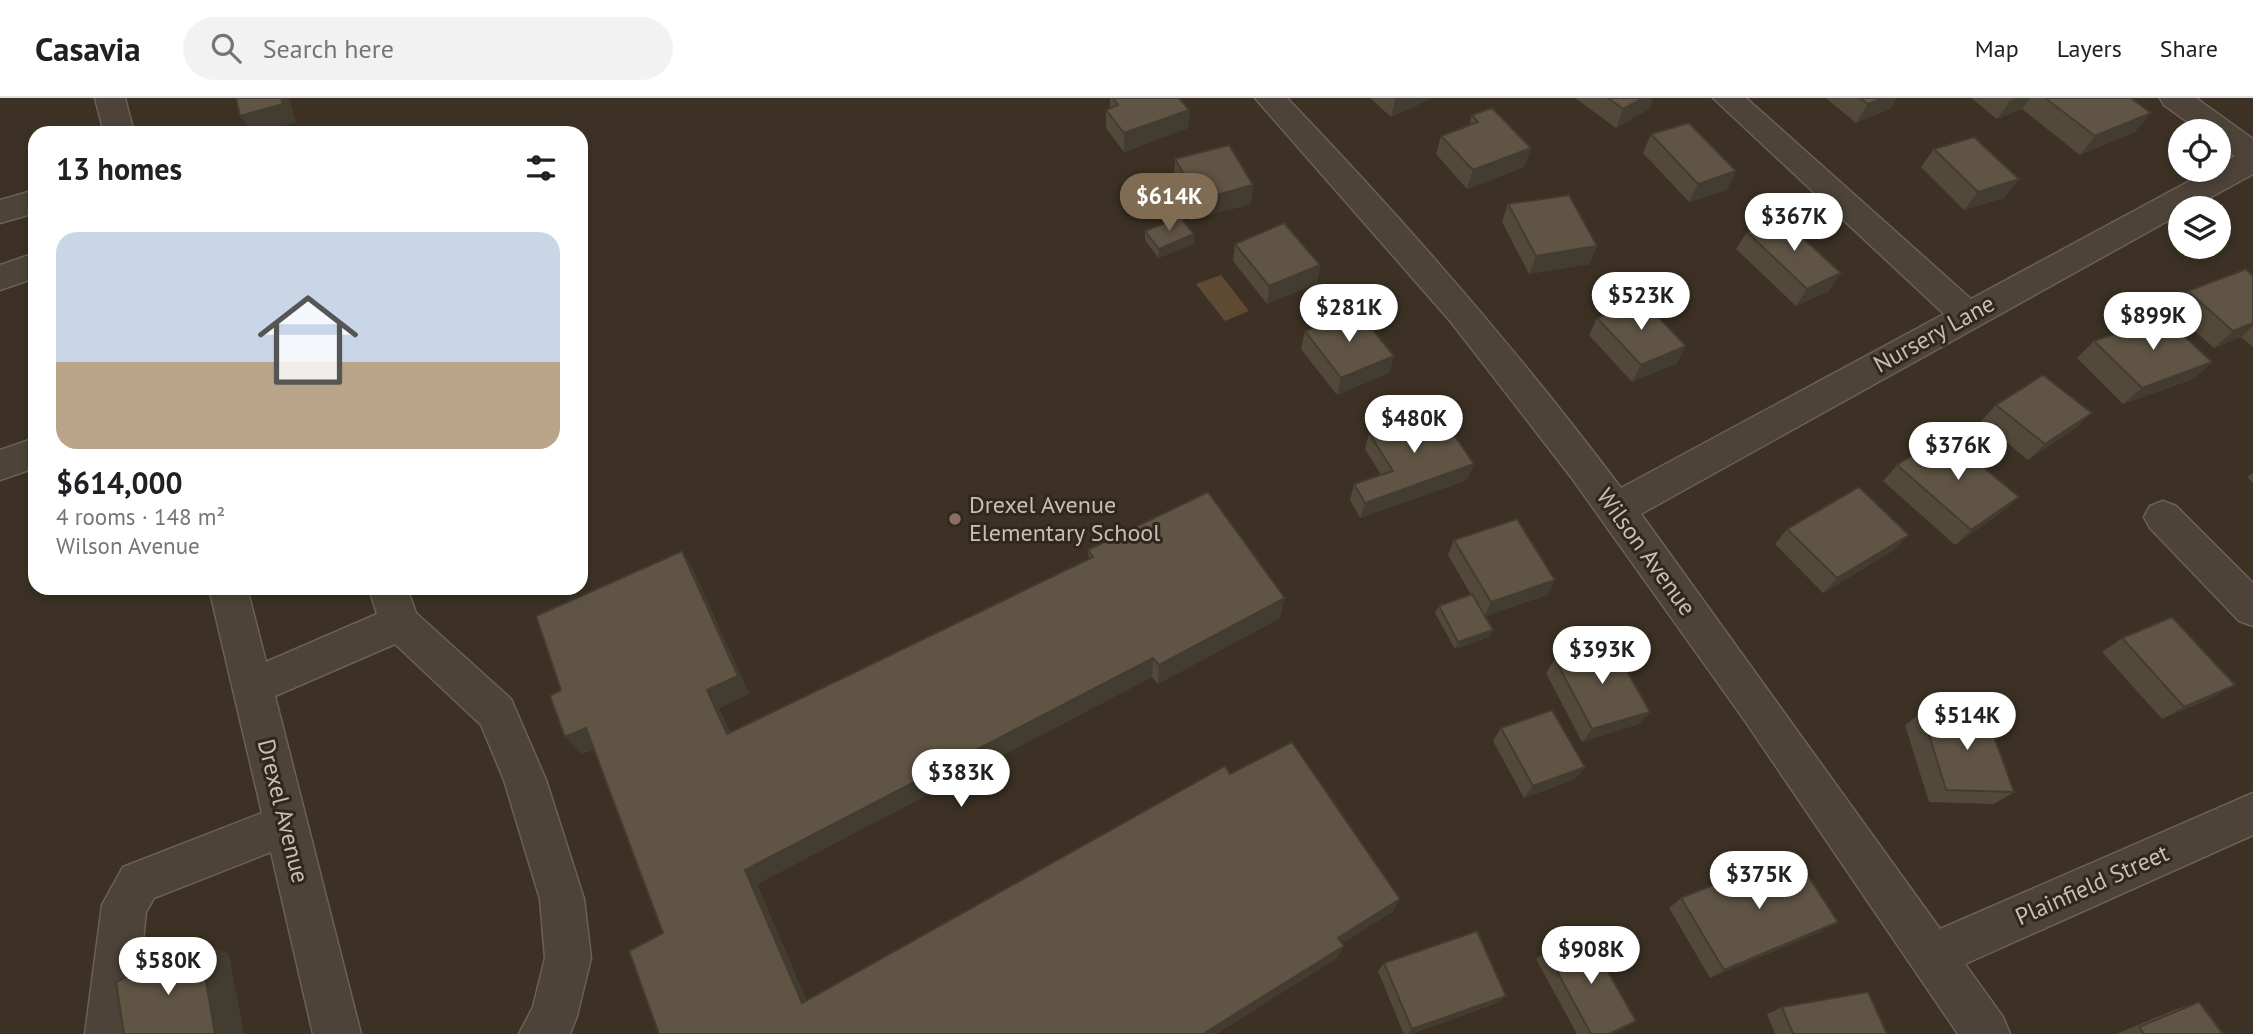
<!DOCTYPE html>
<html lang="en">
<head>
<meta charset="utf-8">
<style>
	body { margin:0; font-family:"PT Sans",sans-serif; background:#f2f2f2; color:#202124; height:100vh; display:flex; flex-direction:column; font-size:26px; white-space:nowrap }
	* { box-sizing:border-box; margin:0 }
	p { font-size:23px; color:#757577 }
	.icon { flex:none; width:38px; height:38px; fill:none; stroke:currentColor; stroke-width:2; stroke-linecap:round; stroke-linejoin:round }
	.map { position:relative; flex:1; overflow:hidden }
	.sheet { position:absolute; left:28px; top:28px; width:560px; height:469px; display:flex; flex-direction:column; background:#fff; border-radius:21px; box-shadow:0 4px 10px #0003 }
	.sheet>* { flex:none }
	.buttons { position:absolute; left:2168px; top:21px; display:grid; gap:14px }
	.buttons a { display:grid; place-items:center; width:63px; height:63px; border-radius:50%; background:#fff; box-shadow:0 4px 10px #0003; font-size:35px }
	.price { position:absolute; translate:-50% -60px; padding:0 16px; border-radius:24px; background:#fff; color:#222; font-size:23px; line-height:46px; filter:drop-shadow(0 2px 4px #0008) }
	.price::after { content:''; position:absolute; left:50%; top:42px; width:21px; height:16px; margin-left:-10px; background:inherit; clip-path:polygon(0 0,100% 0,50% 100%) }
	.price.selected { background:#806c52; color:#fff }
	ul { padding:0; list-style:none }
	li { display:grid; align-content:center; gap:14px; height:371px; padding:0 28px }
	li span { display:grid; place-items:center; height:217px; border-radius:21px; color:#555 }
	li>.icon { margin-inline-start:auto }
	span .icon { width:126px; height:126px; fill:#fffc; stroke-width:1 }
	li b { font-size:30px }
	h2 { display:flex; justify-content:space-between; align-items:center; height:84px; padding:0 28px; font-size:30px }
	header { display:flex; align-items:center; gap:42px; box-sizing:border-box; height:98px; padding:0 35px; background:#fff; border-bottom:2px solid #e0e0e0 }
	header strong { font-size:33px }
	nav { display:flex; gap:38px; margin-inline-start:auto; font-size:24px }
	.search { width:490px; height:63px; background:#f2f2f2; display:flex; align-items:center; gap:18px; box-sizing:border-box; padding:0 24px; border-radius:38px; color:#757577; font-size:26px }
	.map>svg:first-child { display:block }
	.water { fill:#5f4b34 }
	.lines { fill:none; stroke-linecap:round; stroke-linejoin:round }
	.minor-casing { stroke:#6a6156; stroke-width:3 }
	.minor { fill:#4d4338; fill-rule:evenodd }
	.wall { fill:#53493b }
	.shaded-wall { fill:#433c30 }
	.building { fill:#605545; stroke:#433c30; stroke-width:2 }
	.education-dot { fill:#8d6e63; stroke:#31281d; stroke-width:2.5 }
	.labels { text-anchor:middle; stroke-width:6; stroke-linejoin:round; paint-order:stroke }
	.street-label { font-size:24px; fill:#c8bfb3; stroke:#31281d }
	.poi-label { font-size:24px; fill:#c8bfb3; stroke:#31281d; text-anchor:start }
</style>
</head>
<body>
<header>
<strong>Casavia</strong>
<div class="search"><svg class="icon" aria-label="search" viewBox="0 0 24 24"><circle cx="10" cy="10" r="6"/><path d="M15 15l6 6"/></svg>Search here</div>
<nav><a>Map</a><a>Layers</a><a>Share</a></nav>
</header>
<div class="map">
<svg width="2253" height="936" viewBox="0 0 2253 936">
	<rect width="100%" height="100%" fill="#3c3124"/>
	<!-- water -->
	<path class="water" d="M1221 177 1249 213 1225 223 1196 186Z"/>
	<g class="lines">
		<!-- minor casing -->
		<g class="minor-casing">
			<g id="minor">
				<path d="M95 0H125L134 35H104Z"/>
				<path d="M1255 0H1287C1406 124 1518 253 1621 390L1944 216 1713 0H1746L1971 201 2210 72H2219V67L2235 58 2219 47V33H2200L2164 7 2160 0H2196L2253 41V76L2191 110H2180V116L1641 416 1940 831 2253 695V737L1965 866 2003 919 2010 936H1958L1745 623 1571 379 1451 224Z"/>
				<path d="M35 92V115L0 125V102Z"/>
				<path d="M35 155V180L0 192V167Z"/>
				<path d="M35 340V370L0 382V352Z"/>
				<path d="M2163 403 2176 408 2253 485V528L2239 523 2150 430 2144 419 2150 408Z"/>
				<path d="M209 490H247L266 564 377 516 369 490H407L416 515 511 601 546 682 584 801 591 860 577 918 570 936H519L533 909 545 860 540 801 504 682 481 627 395 546 275 598 361 936H313L271 754 154 800 146 814 133 936H85L102 807 123 769 262 715Z"/>
			</g>
		</g>
		<!-- minor -->
		<use href="#minor" class="minor"/>
	</g>
	<!-- wall -->
	<g class="wall">
		<path d="M1110 0H1179L1189 12 1188 30 1124 54 1106 30V12L1110 10Z"/>
		<path d="M1370 0H1429L1428 2 1391 19Z"/>
		<path d="M1575 0H1653L1649 11 1616 30Z"/>
		<path d="M1826 0H1897L1890 11 1856 25Z"/>
		<path d="M1971 0H2131L2135 34 2080 57 2022 11 1997 21Z"/>
		<path d="M1472 17 1531 50 1524 69 1467 91 1436 56 1441 38 1469 28Z"/>
		<path d="M1651 36 1727 92 1689 104 1643 55Z"/>
		<path d="M1934 51 2019 81 2004 100 1964 112 1921 69Z"/>
		<path d="M1175 61 1253 87 1251 106 1190 122 1183 109 1184 97 1174 80Z"/>
		<path d="M1508 106 1590 166 1529 176 1502 124Z"/>
		<path d="M1145 133 1194 146 1158 160 1145 142Z"/>
		<path d="M1747 134 1829 193 1796 208 1736 151Z"/>
		<path d="M1235 146 1320 167 1317 185 1267 206 1233 163Z"/>
		<path d="M2253 178V249L2241 239 2214 250 2170 211 2188 193Z"/>
		<path d="M1597 220 1677 265 1632 284 1589 237Z"/>
		<path d="M1305 233 1394 258 1389 275 1337 297 1301 251Z"/>
		<path d="M2094 243 2212 264 2193 281 2123 306 2077 260Z"/>
		<path d="M1996 307 2092 315 2074 331 2028 362 1981 323Z"/>
		<path d="M1369 335 1467 382 1360 420 1350 402 1354 386 1381 377 1365 351Z"/>
		<path d="M1897 367 2019 399 2002 414 1955 447 1883 383Z"/>
		<path d="M2253 375V385L2247 379Z"/>
		<path d="M1787 431 1894 452 1823 495 1775 446Z"/>
		<path d="M1454 442 1555 482 1547 497 1485 518 1493 532 1489 539 1455 551 1435 515 1439 508 1471 497 1448 457Z"/>
		<path d="M1088 452 1280 520 1158 586 1152 579 757 786 806 902 1230 676 1400 801 1392 814 1342 845 1344 848 1337 860 1216 936H659L663 835 594 651 582 656 561 592 682 453 694 474 749 596 719 610 730 635 1089 461Z"/>
		<path d="M2122 540 2212 600 2162 621 2102 554Z"/>
		<path d="M1555 561 1650 614 1639 626 1582 644 1546 575Z"/>
		<path d="M1922 614 2014 694 1994 706 1929 704 1905 627Z"/>
		<path d="M1501 630 1575 681 1524 700 1493 643Z"/>
		<path d="M1681 800 1822 833 1710 880 1669 810Z"/>
		<path d="M1546 853 1624 930 1612 936H1577L1536 861Z"/>
		<path d="M1384 865 1506 898 1497 905 1411 936H1404L1378 873Z"/>
		<path d="M2199 904 2223 936H2116L2174 912Z"/>
		<path d="M1782 909 1887 936H1775L1767 916Z"/>
	</g>
	<!-- shaded-wall -->
	<g class="shaded-wall">
		<path d="M281 0H289L296 24 261 35H253L240 18Z"/>
		<path d="M1396 0H1429L1428 2 1391 19 1395 1Z"/>
		<path d="M1643 0H1653L1649 11 1616 30 1623 11Z"/>
		<path d="M1883 0H1897L1890 11 1856 25 1868 6Z"/>
		<path d="M2017 0H2030L2022 11 1997 21 2010 3Z"/>
		<path d="M1189 12 1188 30 1124 54V35Z"/>
		<path d="M2151 15 2135 34 2080 57 2095 38Z"/>
		<path d="M1531 50 1524 69 1467 91 1473 72Z"/>
		<path d="M1736 73 1727 92 1689 104 1698 86Z"/>
		<path d="M2019 81 2004 100 1964 112 1978 94Z"/>
		<path d="M1253 87 1251 106 1190 122 1191 104Z"/>
		<path d="M1194 136V146L1158 160 1159 151Z"/>
		<path d="M1597 148 1590 166 1529 176 1536 158Z"/>
		<path d="M1320 167 1317 185 1267 206 1269 188Z"/>
		<path d="M1841 175 1829 193 1796 208 1807 191Z"/>
		<path d="M2253 225V228L2241 239 2214 250 2233 233Z"/>
		<path d="M1686 248 1677 265 1632 284 1641 267Z"/>
		<path d="M1394 258 1389 275 1337 297 1341 280Z"/>
		<path d="M2212 264 2193 281 2123 306 2142 290Z"/>
		<path d="M2092 315 2074 331 2028 362 2045 346Z"/>
		<path d="M1474 366 1467 382 1360 420 1365 405Z"/>
		<path d="M2019 399 2002 414 1955 447 1971 432Z"/>
		<path d="M1909 437 1894 452 1823 495 1837 480Z"/>
		<path d="M682 453 694 474 749 596 719 610 739 654 727 636 707 592Z"/>
		<path d="M1555 482 1547 497 1484 519 1491 504Z"/>
		<path d="M1285 500 1280 520 1158 586 1159 567Z"/>
		<path d="M1493 532 1489 539 1455 551 1458 544Z"/>
		<path d="M1153 560 1152 579 757 786 812 915 802 905 745 772Z"/>
		<path d="M2235 587 2212 600 2162 621 2184 609Z"/>
		<path d="M1650 614 1639 626 1582 644 1592 631Z"/>
		<path d="M586 630 601 647 582 656 565 639Z"/>
		<path d="M1585 669 1575 681 1524 700 1533 688Z"/>
		<path d="M1400 801 1392 814 1332 852 1338 840Z"/>
		<path d="M1838 824 1822 833 1710 880 1724 872Z"/>
		<path d="M199 843 229 856 244 936H215Z"/>
		<path d="M1344 848 1337 860 1216 936H1203Z"/>
		<path d="M1506 898 1497 905 1411 936H1407L1412 931Z"/>
		<path d="M1636 923 1612 936H1609Z"/>
	</g>
	<!-- building -->
	<g class="building">
		<path d="M236 0H281L283 6 240 18Z"/>
		<path d="M1113 0H1179L1189 12 1124 35 1106 12 1118 7Z"/>
		<path d="M1608 0H1643L1623 11Z"/>
		<path d="M1860 0H1883L1868 6Z"/>
		<path d="M2045 0H2131L2151 15 2095 38Z"/>
		<path d="M1492 10 1531 50 1473 72 1441 38 1478 24 1472 17Z"/>
		<path d="M1689 25 1736 73 1698 86 1651 36Z"/>
		<path d="M1974 39 2019 81 1978 94 1934 51Z"/>
		<path d="M1229 47 1253 87 1191 104 1184 91 1191 89 1175 61Z"/>
		<path d="M1569 97 1597 148 1536 158 1508 106Z"/>
		<path d="M1180 119 1194 136 1159 151 1145 133Z"/>
		<path d="M1780 119 1841 175 1807 191 1747 134Z"/>
		<path d="M1284 125 1320 167 1269 188 1235 146Z"/>
		<path d="M2246 171 2253 178V225L2233 233 2188 193Z"/>
		<path d="M1641 201 1686 248 1641 267 1597 220Z"/>
		<path d="M1357 212 1394 258 1341 280 1305 233Z"/>
		<path d="M2164 219 2212 264 2142 290 2094 243Z"/>
		<path d="M2043 277 2092 315 2045 346 1996 307Z"/>
		<path d="M1437 312 1474 366 1365 405 1354 386 1393 373 1369 335Z"/>
		<path d="M1945 337 2019 399 1971 432 1897 367Z"/>
		<path d="M1859 389 1909 437 1837 480 1787 431Z"/>
		<path d="M1208 394 1285 500 1159 567 1153 560 745 772 802 905 1225 668 1230 676 1292 644 1400 801 1338 840 1344 848 1203 936H659L629 853 663 835 586 630 565 639 550 598 561 592 536 518 682 453 738 578 707 592 727 636 1093 459 1088 452Z"/>
		<path d="M1517 421 1555 482 1491 504 1454 442Z"/>
		<path d="M1472 496 1493 532 1458 544 1439 508Z"/>
		<path d="M2172 519 2235 587 2184 609 2122 540Z"/>
		<path d="M1611 545 1650 614 1592 631 1555 561Z"/>
		<path d="M1552 612 1585 669 1533 688 1501 630Z"/>
		<path d="M1922 614 1986 616 2014 694 1946 692Z"/>
		<path d="M1793 755 1838 824 1724 872 1681 800Z"/>
		<path d="M1477 833 1506 898 1412 931 1384 865Z"/>
		<path d="M1586 835 1636 923 1609 936H1591L1546 853Z"/>
		<path d="M199 843 215 936H124L116 884Z"/>
		<path d="M1868 894 1887 936H1793L1782 909Z"/>
		<path d="M2199 904 2223 936H2144L2139 929Z"/>
	</g>
	<!-- markers -->
	<circle class="education-dot" cx="955" cy="421" r="7"/>
	<g class="labels">
		<!-- street labels -->
		<g class="street-label">
			<text transform="translate(1934 236) rotate(-29)" y="8">Nursery Lane</text>
			<text transform="translate(1646 454) rotate(54)" y="8">Wilson Avenue</text>
			<text transform="translate(283 713) rotate(76)" y="8">Drexel Avenue</text>
			<text transform="translate(2092 787) rotate(-24)" y="8">Plainfield Street</text>
		</g>
		<!-- poi labels -->
		<g class="poi-label">
			<text x="969" y="415">Drexel Avenue<tspan x="969" dy="28">Elementary School</tspan></text>
		</g>
	</g>
</svg>
<div class="buttons">
<a><svg class="icon" aria-label="locate" viewBox="0 0 24 24"><circle cx="12" cy="12" r="6"/><path d="M12 2v4M12 18v4M2 12h4M18 12h4"/></svg></a>
<a><svg class="icon" aria-label="layers" viewBox="0 0 24 24"><path d="M12 4l9 5-9 5-9-5zM3 14l9 5 9-5"/></svg></a>
</div>
<b class="price selected" style="left:1169px;top:135px">$614K</b>
<b class="price" style="left:1794px;top:155px">$367K</b>
<b class="price" style="left:1641px;top:234px">$523K</b>
<b class="price" style="left:1349px;top:246px">$281K</b>
<b class="price" style="left:2153px;top:254px">$899K</b>
<b class="price" style="left:1414px;top:357px">$480K</b>
<b class="price" style="left:1958px;top:384px">$376K</b>
<b class="price" style="left:1602px;top:588px">$393K</b>
<b class="price" style="left:1967px;top:654px">$514K</b>
<b class="price" style="left:961px;top:711px">$383K</b>
<b class="price" style="left:1759px;top:813px">$375K</b>
<b class="price" style="left:1591px;top:888px">$908K</b>
<b class="price" style="left:168px;top:899px">$580K</b>
<section class="sheet">
<h2>13 homes<svg class="icon" aria-label="filters" viewBox="0 0 24 24"><path d="M4 7h16M4 17h16"/><circle cx="9" cy="7" r="2"/><circle cx="15" cy="17" r="2"/></svg></h2>
<ul>
<li><span style="background:linear-gradient(#c9d6e8 60%,#b9a48a 0)"><svg class="icon" aria-label="home" viewBox="0 0 24 24"><path d="M3 11l9-7 9 7M6 9v11h12V9"/></svg></span><div><b>$614,000</b><p>4 rooms · 148 m²</p><p>Wilson Avenue</p></div></li>
</ul>
</section>
</div>
</body>
</html>
